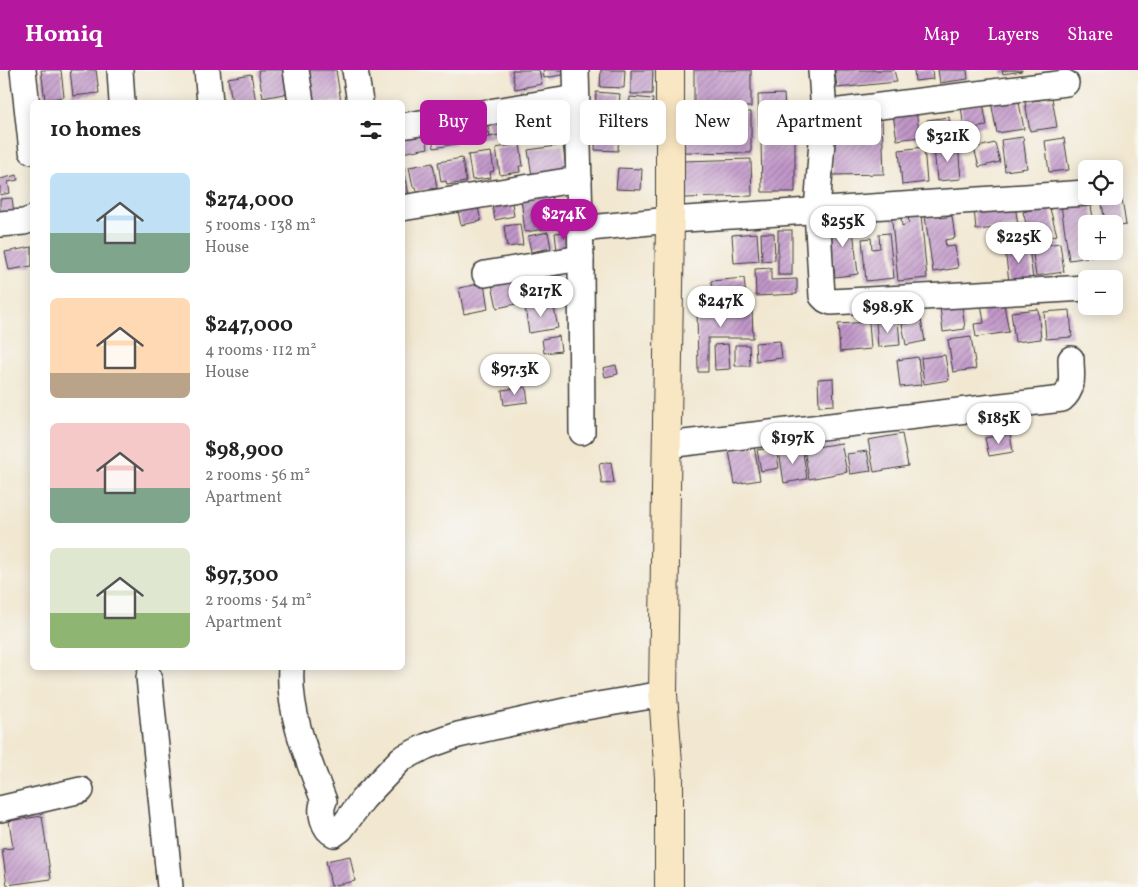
<!DOCTYPE html>
<html lang="en">
<head>
<meta charset="utf-8">
<style>
	body { margin:0; font-family:Vollkorn,serif; background:#f2f2f2; color:#222; height:100vh; display:flex; flex-direction:column; font-size:19px; white-space:nowrap }
	* { box-sizing:border-box; margin:0 }
	p { font-size:16px; color:#767676 }
	.icon { flex:none; width:28px; height:28px; fill:none; stroke:currentColor; stroke-width:2; stroke-linecap:round; stroke-linejoin:round }
	.map { position:relative; flex:1; overflow:hidden }
	.drawer { position:absolute; left:30px; top:30px; width:375px; height:570px; display:flex; flex-direction:column; background:#fff; border-radius:8px; box-shadow:0 2px 12px #0003 }
	.drawer>* { flex:none }
	.hud { position:absolute; left:420px; top:30px; width:475px; height:45px; display:flex; gap:10px }
	.controls { position:absolute; left:1078px; top:90px; display:grid; gap:10px }
	.controls a { display:grid; place-items:center; width:45px; height:45px; border-radius:8px; background:#fff; box-shadow:0 2px 12px #0003; font-size:25px }
	.price { position:absolute; translate:-50% -42px; padding:0 11px; border-radius:18px; background:#fff; color:#222; font-size:16px; line-height:32px; filter:drop-shadow(0 1px 2px #0008) }
	.price::after { content:''; position:absolute; left:50%; top:30px; width:15px; height:11px; margin-left:-8px; background:inherit; clip-path:polygon(0 0,100% 0,50% 100%) }
	.price.current { background:#b5179e; color:#fff }
	ul { padding:0; list-style:none }
	li { display:flex; align-items:center; gap:15px; height:125px; padding:0 20px }
	li span { display:grid; place-items:center; flex:none; width:140px; height:100px; border-radius:8px; color:#555 }
	li>.icon { margin-inline-start:auto }
	span .icon { width:60px; height:60px; fill:#fffc; stroke-width:1 }
	li b { font-size:21px }
	h2 { display:flex; justify-content:space-between; align-items:center; height:60px; padding:0 20px; font-size:21px }
	.chip { padding:0 18px; border-radius:8px; background:#fff; box-shadow:0 2px 12px #0003; font-size:18px; line-height:45px }
	.chip.current { background:#b5179e; color:#fff }
	header { display:flex; align-items:center; gap:30px; box-sizing:border-box; height:70px; padding:0 25px; background:#b5179e; color:#fff }
	header strong { font-size:24px }
	nav { display:flex; gap:28px; margin-inline-start:auto; font-size:18px }
	.map>svg:first-child { display:block }
	.building { fill:url(#building-hatch) }
	.lines { fill:none; stroke-linecap:round; stroke-linejoin:round }
	.street-casing { stroke:#3c3b37; stroke-width:28 }
	.secondary-casing { stroke:#3c3b37; stroke-width:30 }
	.street { stroke:#fff; stroke-width:25 }
	.secondary { stroke:#f9e7c3; stroke-width:28 }
</style>
</head>
<body>
<header>
<strong>Homiq</strong>
<nav><a>Map</a><a>Layers</a><a>Share</a></nav>
</header>
<div class="map">
<svg width="1138" height="817" viewBox="0 0 1138 817">
	<defs>
		<pattern id="building-hatch" width="6" height="6" patternUnits="userSpaceOnUse" patternTransform="scale(1.25)"><rect width="6" height="6" fill="#c197c9"/><path d="M-1 1l2-2M0 6l6-6M5 7l2-2" fill="none" stroke="#9c7aa2"/></pattern>
	</defs>
	<rect width="100%" height="100%" fill="#f6f6f2"/>
	<filter id="ink" filterUnits="userSpaceOnUse"><feTurbulence type="fractalNoise" baseFrequency=".02" numOctaves="2"/><feDisplacementMap in="SourceGraphic" scale="10" xChannelSelector="R" yChannelSelector="G"/><feConvolveMatrix kernelMatrix="1 2 1 2 8 2 1 2 1" color-interpolation-filters="sRGB"/></filter>
	<filter id="wash" filterUnits="userSpaceOnUse"><feTurbulence type="fractalNoise" baseFrequency=".0096" numOctaves="4" result="noise"/><feDisplacementMap in="SourceGraphic" scale="20" xChannelSelector="R" yChannelSelector="G"/><feGaussianBlur stdDeviation="1.12" result="paint"/><feColorMatrix in="noise" values="0 0 0 0 0 0 0 0 0 0 0 0 0 0 0 0 0 1.4 0 .05"/><feComposite in="paint" operator="in"/></filter>
	<g filter="url(#wash)">
		<rect width="100%" height="100%" fill="#f2e8d2"/>
		<g id="blocks">
			<!-- building -->
			<g class="building">
				<path d="M41 0H61L64 27 45 30Z"/>
				<path d="M70 0H96L99 23 73 26Z"/>
				<path d="M258 0H285L289 23 263 28Z"/>
				<path d="M305 0H336L341 32H309Z"/>
				<path d="M512 0H539L542 14 515 19Z"/>
				<path d="M543 0H567L568 4 544 8Z"/>
				<path d="M601 0H625L624 18 600 17Z"/>
				<path d="M631 0H653L652 24H631Z"/>
				<rect x="694" y="0" width="57" height="37"/>
				<path d="M835 0H894L897 12 837 18Z"/>
				<path d="M914 0H932L933 9 915 11Z"/>
				<path d="M938 0H967L968 9 940 13Z"/>
				<path d="M1002 0H1022V1L1003 4Z"/>
				<path d="M251 4 256 32H232L228 8Z"/>
				<path d="M596 22 620 24 618 44 595 42Z"/>
				<path d="M784 24 786 55 759 56 758 25Z"/>
				<path d="M630 27 653 29 651 53 628 51Z"/>
				<path d="M1018 27 1024 59 997 63 991 32Z"/>
				<path d="M1052 28 1057 57 1030 61 1025 32Z"/>
				<path d="M983 33 987 56 964 59 961 37Z"/>
				<path d="M557 37 561 63 529 68 526 42Z"/>
				<path d="M682 41 751 42V83L681 82Z"/>
				<path d="M916 41 920 67 897 70 893 44Z"/>
				<path d="M509 44 512 62 490 67 486 48Z"/>
				<path d="M949 47 951 65 930 68 927 50Z"/>
				<path d="M882 49 884 104 833 105 831 50Z"/>
				<path d="M481 50 490 67 462 72 459 54Z"/>
				<path d="M452 54 456 74 434 78 430 58Z"/>
				<path d="M596 54 619 55 618 81 595 80Z"/>
				<path d="M424 59 428 78 402 83V63Z"/>
				<path d="M1023 67 1027 98 1005 101 1001 70Z"/>
				<path d="M761 68H795V122H762Z"/>
				<path d="M1064 68 1069 100 1049 102 1045 71Z"/>
				<path d="M995 73 1000 92 979 97 974 78Z"/>
				<path d="M520 74 523 96H519L520 102 500 105 496 78Z"/>
				<path d="M563 75 566 100 532 106 528 80Z"/>
				<path d="M958 75 961 109 937 111 934 78Z"/>
				<path d="M924 77 927 112 902 115 899 80Z"/>
				<path d="M491 82 494 101 490 102 491 108 472 110 468 85Z"/>
				<path d="M462 88 466 112 447 115 446 111 441 112 438 92Z"/>
				<path d="M751 89 752 126 684 128 683 91Z"/>
				<path d="M433 93 437 118 417 121 416 117H413L409 97Z"/>
				<path d="M404 96 409 126 402 127V97Z"/>
				<path d="M618 98 642 99 641 120 616 119Z"/>
				<path d="M17 105 18 110 8 112 10 123 0 125V109Z"/>
				<path d="M1121 123 1126 155 1114 157V154H1105L1101 126H1114V124Z"/>
				<path d="M551 124 553 136 570 133 573 155 525 162 521 128Z"/>
				<path d="M511 127 514 146 495 150 491 130Z"/>
				<path d="M12 128 14 143 0 145V129Z"/>
				<path d="M1090 130 1094 154H1086V181H1098V186L1069 190 1061 135Z"/>
				<path d="M477 133 481 151 461 155 457 137Z"/>
				<path d="M1015 134 1018 156 976 160 974 138Z"/>
				<path d="M1049 135 1057 165 1031 172 1023 142Z"/>
				<path d="M939 137 941 148 952 146 955 168 945 170 946 177 955 176 958 198 933 202 924 139Z"/>
				<path d="M900 141 902 156 909 153 908 145 921 144 927 208 898 211 891 142Z"/>
				<path d="M852 150 858 204 835 207 828 153Z"/>
				<path d="M520 154 523 175 507 177 504 156Z"/>
				<rect x="778" y="160" width="14" height="45"/>
				<path d="M572 161 574 179 557 181 555 163Z"/>
				<path d="M548 162 551 178 531 182 528 166Z"/>
				<path d="M757 163 759 191 734 193 732 165Z"/>
				<path d="M761 163H774L775 190 762 191Z"/>
				<path d="M889 163 894 208 866 211 862 169 871 168 872 179 880 178 879 164Z"/>
				<path d="M1060 173 1064 202 1036 206 1032 177Z"/>
				<path d="M32 177V196L9 200 5 182Z"/>
				<path d="M1029 177 1033 210 1009 212 1005 179Z"/>
				<path d="M771 198V210L797 209V224L756 226 755 199Z"/>
				<path d="M557 200 561 224 530 230 526 206Z"/>
				<path d="M744 208 746 228 713 231 711 211Z"/>
				<path d="M516 209 521 233 497 238 492 214Z"/>
				<path d="M484 213 488 239 464 244 459 218Z"/>
				<path d="M1003 229 1009 262 976 267 974 254 984 253 981 233Z"/>
				<path d="M553 232 558 258 529 263 525 237Z"/>
				<path d="M962 234 965 259 943 262 940 237Z"/>
				<path d="M752 236 753 268H708V302H698L697 237Z"/>
				<path d="M1038 239 1041 269 1015 272 1011 242Z"/>
				<path d="M1070 240 1072 267 1046 269 1044 242Z"/>
				<path d="M898 250 900 275 878 277 876 252Z"/>
				<path d="M921 250 925 271 906 275 902 254Z"/>
				<path d="M869 252 871 279 840 282 838 254Z"/>
				<path d="M559 266 561 281 544 283 542 269Z"/>
				<path d="M971 267 976 299 953 302 948 270Z"/>
				<path d="M780 271 782 288 756 291 755 273Z"/>
				<path d="M728 274 730 299 715 300 714 275Z"/>
				<path d="M735 275H749L750 296H735Z"/>
				<path d="M945 285 949 310 924 314 921 288Z"/>
				<path d="M918 287 921 315 900 317 897 290Z"/>
				<path d="M616 295 618 304 605 307 603 298Z"/>
				<path d="M833 308 834 335 819 336 818 309Z"/>
				<path d="M526 317 528 332 504 335 502 320Z"/>
				<path d="M902 364 908 396 874 402 868 370Z"/>
				<path d="M1010 364 1013 382 989 386 985 368Z"/>
				<path d="M841 373 847 402 809 409 804 379Z"/>
				<path d="M754 376 760 410 735 414 729 381Z"/>
				<path d="M776 377 779 398 761 401 757 380Z"/>
				<path d="M802 377 807 409 784 413 779 381Z"/>
				<path d="M867 381 871 401 850 404 847 384Z"/>
				<path d="M611 392 614 413 602 414 599 394Z"/>
				<path d="M42 746 51 809 7 815 2 779 13 778 9 751Z"/>
				<path d="M350 786 355 811 331 816 326 791Z"/>
			</g>
		</g>
	</g>
	<g filter="url(#ink)">
		<use href="#blocks" fill-opacity="0" stroke="#3c3b37" stroke-width="1"/>
		<g class="lines">
			<!-- street casing -->
			<g class="street-casing">
				<g id="street">
					<path d="M23 0 32 81"/>
					<path d="M120 0 122 32"/>
					<path d="M207 0 210 32"/>
					<path d="M296 0 301 32"/>
					<path d="M355 0 360 32"/>
					<path d="M576 0 581 188 582 362"/>
					<path d="M821 0 824 43 817 141 822 226 826 230 831 232 1086 218"/>
					<path d="M824 43 1066 13"/>
					<path d="M402 56 576 28"/>
					<path d="M402 138 579 109"/>
					<path d="M0 154 24 152 32 149"/>
					<path d="M580 159 670 150 1086 123"/>
					<path d="M485 204 581 188"/>
					<path d="M667 375 1062 329C1075 318 1071 305 1071 289"/>
					<path d="M291 598C288 644 308 689 324 731 319 741 323 759 334 764L341 759 363 729 401 689 427 676 458 665 574 639 663 624"/>
					<path d="M149 607 170 817"/>
					<path d="M0 739 81 720"/>
				</g>
			</g>
			<!-- secondary casing -->
			<g class="secondary-casing">
				<path id="secondary" d="M669 817V708L663 624 670 150V0"/>
			</g>
			<!-- street -->
			<use href="#street" class="street"/>
			<!-- secondary -->
			<use href="#secondary" class="secondary"/>
		</g>
	</g>
</svg>
<div class="controls">
<a><svg class="icon" aria-label="locate" viewBox="0 0 24 24"><circle cx="12" cy="12" r="6"/><path d="M12 2v4M12 18v4M2 12h4M18 12h4"/></svg></a>
<a>+</a>
<a>−</a>
</div>
<b class="price" style="left:948px;top:93px">$321K</b>
<b class="price current" style="left:564px;top:171px">$274K</b>
<b class="price" style="left:843px;top:178px">$255K</b>
<b class="price" style="left:1019px;top:194px">$225K</b>
<b class="price" style="left:541px;top:248px">$217K</b>
<b class="price" style="left:721px;top:258px">$247K</b>
<b class="price" style="left:888px;top:264px">$98.9K</b>
<b class="price" style="left:515px;top:326px">$97.3K</b>
<b class="price" style="left:999px;top:375px">$185K</b>
<b class="price" style="left:793px;top:395px">$197K</b>
<div class="hud">
<a class="chip current">Buy</a>
<a class="chip">Rent</a>
<a class="chip">Filters</a>
<a class="chip">New</a>
<a class="chip">Apartment</a>
</div>
<section class="drawer">
<h2>10 homes<svg class="icon" aria-label="filters" viewBox="0 0 24 24"><path d="M4 7h16M4 17h16"/><circle cx="9" cy="7" r="2"/><circle cx="15" cy="17" r="2"/></svg></h2>
<ul>
<li><span style="background:linear-gradient(#bfe0f5 60%,#7fa58c 0)"><svg class="icon" aria-label="home" viewBox="0 0 24 24"><path d="M3 11l9-7 9 7M6 9v11h12V9"/></svg></span><div><b>$274,000</b><p>5 rooms · 138 m²</p><p>House</p></div></li>
<li><span style="background:linear-gradient(#ffd9b3 75%,#b9a48a 0)"><svg class="icon" aria-label="home" viewBox="0 0 24 24"><path d="M3 11l9-7 9 7M6 9v11h12V9"/></svg></span><div><b>$247,000</b><p>4 rooms · 112 m²</p><p>House</p></div></li>
<li><span style="background:linear-gradient(#f6c9c9 65%,#7fa58c 0)"><svg class="icon" aria-label="home" viewBox="0 0 24 24"><path d="M3 11l9-7 9 7M6 9v11h12V9"/></svg></span><div><b>$98,900</b><p>2 rooms · 56 m²</p><p>Apartment</p></div></li>
<li><span style="background:linear-gradient(#dfe7d0 65%,#8fb573 0)"><svg class="icon" aria-label="home" viewBox="0 0 24 24"><path d="M3 11l9-7 9 7M6 9v11h12V9"/></svg></span><div><b>$97,300</b><p>2 rooms · 54 m²</p><p>Apartment</p></div></li>
</ul>
</section>
</div>
</body>
</html>
